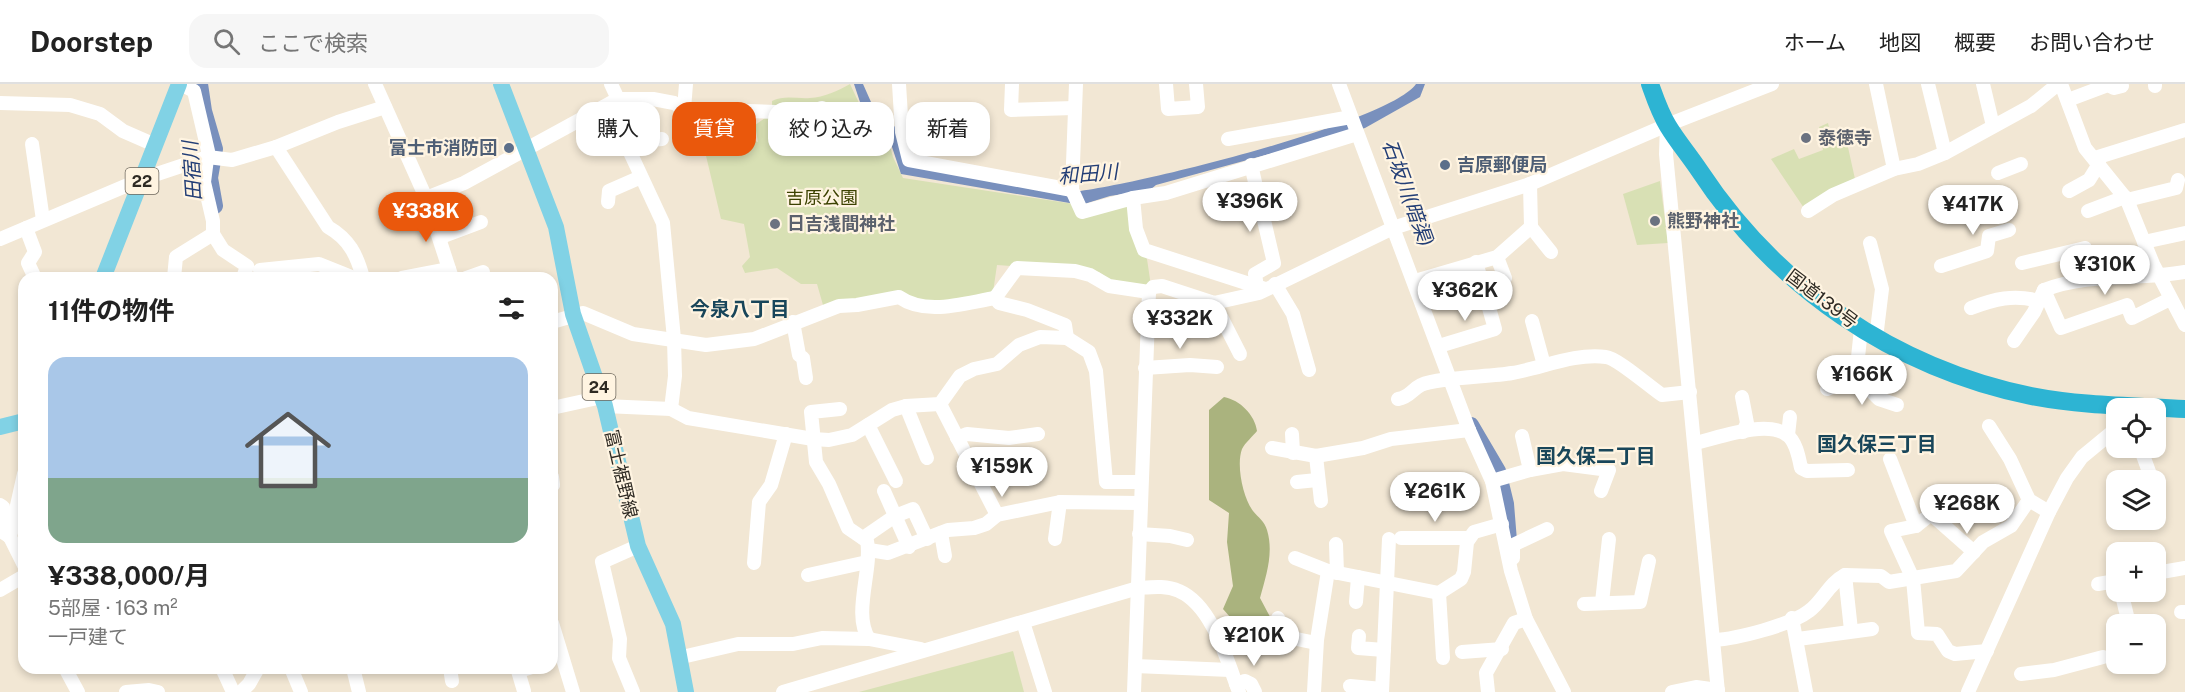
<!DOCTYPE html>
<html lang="ja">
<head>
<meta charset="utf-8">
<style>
	body { margin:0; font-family:"Public Sans","Noto Sans JP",sans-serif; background:#f6f6f6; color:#222; height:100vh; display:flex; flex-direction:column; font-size:22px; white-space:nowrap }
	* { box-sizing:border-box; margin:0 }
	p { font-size:20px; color:#767676 }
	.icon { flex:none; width:33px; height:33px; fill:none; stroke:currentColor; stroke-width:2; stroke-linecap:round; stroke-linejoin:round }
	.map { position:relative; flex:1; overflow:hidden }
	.drawer { position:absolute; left:18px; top:188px; width:540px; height:402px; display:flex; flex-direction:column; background:#fff; border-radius:18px; box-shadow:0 3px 9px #0003 }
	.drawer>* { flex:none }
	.top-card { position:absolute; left:576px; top:18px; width:570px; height:54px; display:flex; gap:12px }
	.tools { position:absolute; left:2106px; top:314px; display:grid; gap:12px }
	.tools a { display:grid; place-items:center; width:60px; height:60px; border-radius:12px; background:#fff; box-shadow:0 3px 9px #0003; font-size:30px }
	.price { position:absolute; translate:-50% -51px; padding:0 14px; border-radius:21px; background:#fff; color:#222; font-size:20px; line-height:39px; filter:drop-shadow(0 2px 3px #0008) }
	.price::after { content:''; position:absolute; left:50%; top:36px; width:18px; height:14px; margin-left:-9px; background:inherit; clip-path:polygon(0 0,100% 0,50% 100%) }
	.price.current { background:#ea580c; color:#fff }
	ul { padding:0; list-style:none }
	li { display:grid; align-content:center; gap:12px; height:318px; padding:0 30px }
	li span { display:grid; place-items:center; height:186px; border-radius:18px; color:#555 }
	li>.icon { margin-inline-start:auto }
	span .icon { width:108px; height:108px; fill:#fffc; stroke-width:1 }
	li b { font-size:26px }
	h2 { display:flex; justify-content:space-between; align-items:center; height:72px; padding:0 30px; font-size:26px }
	.chip { padding:0 21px; border-radius:18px; background:#fff; box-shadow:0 3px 9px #0003; font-size:21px; line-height:54px }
	.chip.current { background:#ea580c; color:#fff }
	header { display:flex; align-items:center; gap:36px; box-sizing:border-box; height:84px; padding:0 30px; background:#fff; border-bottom:2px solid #e0e0e0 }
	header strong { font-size:28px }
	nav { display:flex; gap:33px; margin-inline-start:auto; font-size:21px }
	.search { width:420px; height:54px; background:#f6f6f6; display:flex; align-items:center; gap:15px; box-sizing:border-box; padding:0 21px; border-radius:18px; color:#767676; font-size:22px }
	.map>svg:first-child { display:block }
	.green { fill:#d8e0b4 }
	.forest { fill:#aab37e }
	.water { fill:#7990bd }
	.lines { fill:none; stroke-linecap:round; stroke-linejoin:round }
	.river { stroke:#7990bd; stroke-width:16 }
	.minor { stroke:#fff; stroke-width:14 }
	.major { stroke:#81d2e5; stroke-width:16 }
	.highway { stroke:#2db4d3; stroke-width:18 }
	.worship-dot { fill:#6b7280; stroke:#fff4e1; stroke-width:2 }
	.service-dot { fill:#5c6f8a; stroke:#fff4e1; stroke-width:2 }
	.labels { text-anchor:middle; stroke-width:4.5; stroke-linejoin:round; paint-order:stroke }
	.shield { fill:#fff4e1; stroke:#6d675c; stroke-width:1.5 }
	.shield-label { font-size:16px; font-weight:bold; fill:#2e2a23 }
	.worship-label { font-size:18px; font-weight:bold; fill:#5b616d; stroke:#fff4e1; text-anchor:start }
	.service-label { font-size:18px; font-weight:bold; fill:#4e5e75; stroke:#fff4e1; text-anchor:end }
	.park-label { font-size:18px; fill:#3c4201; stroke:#fff4e1 }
	.street-label { font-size:18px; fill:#2e2a23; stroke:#fff4e1 }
	.water-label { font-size:20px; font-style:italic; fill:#233e76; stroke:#fff4e1 }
	.neighbourhood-label { font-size:20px; font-weight:bold; fill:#19465a; stroke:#fff4e1 }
</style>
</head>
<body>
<header>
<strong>Doorstep</strong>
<div class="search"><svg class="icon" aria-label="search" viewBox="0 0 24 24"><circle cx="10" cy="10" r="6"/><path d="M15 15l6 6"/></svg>ここで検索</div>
<nav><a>ホーム</a><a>地図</a><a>概要</a><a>お問い合わせ</a></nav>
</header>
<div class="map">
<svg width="2185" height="608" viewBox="0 0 2185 608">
	<rect width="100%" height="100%" fill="#f2e7d4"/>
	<!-- green -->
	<g class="green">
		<path d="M850 0 859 19 884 40 893 73 903 94 1081 121 1082 135 1128 120 1135 156 1147 175 1151 202 1114 199 1099 188 997 181 992 215 823 221 817 200H801L777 184 745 189 742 182 750 173 744 140 721 135 698 38 758 58 755 41 772 29V17C784 11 797 15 810 14 824 13 838 7 850 0Z"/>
		<path d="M1828 39 1830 48 1844 45 1855 95 1806 127 1771 75 1794 65 1799 75 1823 66 1819 43Z"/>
		<path d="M1660 97 1668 159 1637 161 1623 110Z"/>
		<path d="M1013 567 1024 608H859Z"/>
	</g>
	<!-- forest -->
	<path class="forest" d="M1224 313C1240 316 1255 331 1257 347 1253 352 1245 359 1242 365 1236 381 1243 414 1253 427 1258 433 1265 438 1267 446 1274 469 1266 492 1260 514L1277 546 1266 550 1230 533 1223 525 1233 502 1227 458 1229 429 1209 416V326Z"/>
	<!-- water -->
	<path class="water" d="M854 0H863L871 18 897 45 905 80C944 87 982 94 1021 101 1037 103 1055 110 1071 108 1125 104 1389 39 1416 0H1425L1420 13 1365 44 1156 101 1150 106 1110 112 1081 121 901 90 889 54 860 18Z"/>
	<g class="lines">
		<!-- river -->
		<g class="river">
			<path d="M200 0 204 27 215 65 210 94 215 122"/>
			<path d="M1471 341 1498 387 1506 420 1509 457"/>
		</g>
		<!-- minor -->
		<g class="minor">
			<path d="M181 0 194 7 208 67 204 98 213 137V150L223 166 247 182 243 194"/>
			<path d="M375 0 426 114 452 194"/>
			<path d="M611 0 618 15 629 66 663 139 674 255 675 292 671 325"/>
			<path d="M899 0 902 48 909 76 1072 106"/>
			<path d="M1012 0 1011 26 1074 24"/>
			<path d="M1076 0 1072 106 1082 128 1133 114 1166 109 1357 50"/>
			<path d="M1166 0 1168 25 1198 23 1196 0"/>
			<path d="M1339 0 1469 346 1492 397 1511 487 1526 535 1564 608"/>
			<path d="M1876 0 1894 85"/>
			<path d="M1928 0 1945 69"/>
			<path d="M1983 0 1993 42"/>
			<path d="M2061 0 2085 64 2127 116 2153 180 2185 241"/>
			<path d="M2155 0V2"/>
			<path d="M2068 16 2108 1 2114 4 2122 2"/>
			<path d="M0 19 70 21 100 30 123 47 155 61"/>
			<path d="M684 25 686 0"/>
			<path d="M1667 41 1666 70 1718 608"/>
			<path d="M1228 55 1351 33"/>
			<path d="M627 58 662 55"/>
			<path d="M32 60 43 136"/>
			<path d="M276 63 328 143C349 155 357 171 363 194"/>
			<path d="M2095 74 2185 46"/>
			<path d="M1251 81 1274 179 1255 190 1257 203"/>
			<path d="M1998 89 2021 80"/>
			<path d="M2069 107 2089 96 2099 80"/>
			<path d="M426 114 464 99 618 15H653L674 19 684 25 776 28 778 37 822 24"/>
			<path d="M1133 114 1136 145 1144 166 1265 205"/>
			<path d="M2127 116 2176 104 2178 96"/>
			<path d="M608 118 609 107 641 93"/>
			<path d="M1808 127 1833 111 1894 85 1918 80 1945 69 2031 22 2058 0"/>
			<path d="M2088 127 2125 113"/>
			<path d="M1531 143 1551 168"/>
			<path d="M26 144 35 168 28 179 35 194"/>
			<path d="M441 153 481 138"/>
			<path d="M0 155 142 95 208 73 232 76 276 63 338 38 385 23"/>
			<path d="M2144 158 2185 149"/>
			<path d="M1870 159 1882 205 1876 254"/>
			<path d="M1497 173 1505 194"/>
			<path d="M2022 179 2085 164"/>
			<path d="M1941 182 1987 167 1989 152 2009 146"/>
			<path d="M260 186 319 180 354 194"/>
			<path d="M174 194 176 173 213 150"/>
			<path d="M402 194 449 185"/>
			<path d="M466 194 483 188"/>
			<path d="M1415 197 1497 173 1531 143 1530 100"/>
			<path d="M1275 200 1293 230 1309 286"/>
			<path d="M2044 206 2061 244 2127 221 2132 234 2170 215"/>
			<path d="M995 214 1017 184 1075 187 1090 191 1109 202 1149 208"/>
			<path d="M1214 219 1240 270"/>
			<path d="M1971 224C1994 215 2014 210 2039 217"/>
			<path d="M1532 237 1544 281"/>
			<path d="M552 238 583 229 633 250 706 261 754 255 839 222 857 221 899 213C926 232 964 219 995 214L999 219 1027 226 1065 241 1067 254"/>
			<path d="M793 238 799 271 803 274 806 294"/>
			<path d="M2014 257 2034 228 2044 206C2090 188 2138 197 2185 188"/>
			<path d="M1439 262 1495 245 1476 178"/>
			<path d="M1145 284 1190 281 1217 283"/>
			<path d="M1856 292 1861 245"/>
			<path d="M1827 305 1856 292 1879 315 1897 321"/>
			<path d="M1742 313 1747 339 1743 348"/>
			<path d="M1398 315C1410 313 1411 306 1421 301 1438 293 1490 293 1512 289 1543 284 1573 269 1606 273 1617 274 1650 303 1662 311L1690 308"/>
			<path d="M940 320 997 431"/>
			<path d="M605 322 671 325 688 334 813 355 829 356 852 351 892 326 906 322 940 320 960 292 974 285 997 280 1019 261 1040 253 1067 254 1089 268 1096 287 1106 398H1140"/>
			<path d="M906 322 927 374"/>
			<path d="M552 324 602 313"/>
			<path d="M840 325 811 328 816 378 829 400 848 444 867 457C873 485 852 530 869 555"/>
			<path d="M868 341 896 397"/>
			<path d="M1989 342 2010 375 2029 416 2049 428"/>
			<path d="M1292 350 1293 369"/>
			<path d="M1788 351 1790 333"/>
			<path d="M957 354 967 350 1009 354 1038 350"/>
			<path d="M1695 359C1718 354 1767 335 1787 351 1796 357 1799 374 1801 384L1807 387 1848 386"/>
			<path d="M2140 363 2152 396"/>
			<path d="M1272 364 1316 372 1363 364 1391 355 1469 346"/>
			<path d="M1316 372 1321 417"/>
			<path d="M1890 375 1916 442"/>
			<path d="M1530 386 1563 380 1609 386 1601 407"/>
			<path d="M24 390 10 453 24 481"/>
			<path d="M552 393 553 401"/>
			<path d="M1492 397 1530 386 1522 352"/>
			<path d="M1297 398 1317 396"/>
			<path d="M884 407 909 463"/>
			<path d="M0 421 3 423 4 449 10 453"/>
			<path d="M941 449 945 472"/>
			<path d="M1139 450 1170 452 1187 456"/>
			<path d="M863 454 895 432 913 425 927 455"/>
			<path d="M1401 454H1469"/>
			<path d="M1055 455 1060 418"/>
			<path d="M1336 460 1337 489"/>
			<path d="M869 466 888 469 948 446 974 444 986 440 997 431 1060 418 1140 419"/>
			<path d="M1974 468 1931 430 1916 442 1891 447 1913 495 1918 549 1937 550 1948 567 1955 570 1987 567"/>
			<path d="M1295 474 1328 487 1439 509 1461 495 1464 488 1467 458 1474 448 1502 440"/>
			<path d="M1513 474V461L1547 445"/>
			<path d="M754 479 759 418 771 401 786 350"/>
			<path d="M2156 489 2185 484"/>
			<path d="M808 491 867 478"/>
			<path d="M2098 500 2116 497"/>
			<path d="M0 506 24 492"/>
			<path d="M2121 507 2129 540"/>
			<path d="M1439 509 1443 574"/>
			<path d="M1356 518 1358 493"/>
			<path d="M1602 518 1609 455"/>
			<path d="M1584 520 1640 518 1649 477"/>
			<path d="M2181 528H2185"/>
			<path d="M1278 534 1287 553 1316 559"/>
			<path d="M1792 534 1806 608"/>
			<path d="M1023 538 1045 608"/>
			<path d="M552 539 573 608"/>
			<path d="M1851 546 1845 491 1881 492 1889 498 1956 487 1983 458 2011 442 2029 416"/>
			<path d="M1359 552 1358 564 1384 566"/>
			<path d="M1798 555 1872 545"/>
			<path d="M1714 556C1736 555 1791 541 1809 527 1823 517 1829 499 1845 491"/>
			<path d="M1462 568 1502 565"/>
			<path d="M682 573 738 560H793L822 554 869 555 921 565"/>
			<path d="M1135 582 1230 586"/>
			<path d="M65 584 78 608"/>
			<path d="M222 584 233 608"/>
			<path d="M291 584 301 608"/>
			<path d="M353 584 359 608"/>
			<path d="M450 584 452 597"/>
			<path d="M2021 590 2054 586 2103 573"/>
			<path d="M1236 600 1245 597 1251 600 1255 608"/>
			<path d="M1350 602 1382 605"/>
			<path d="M524 607 518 587 529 584"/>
			<path d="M126 608 149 606 158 608"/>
			<path d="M241 608 249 600 258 584"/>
			<path d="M633 608 619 574 620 555 602 478 638 462"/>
			<path d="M783 608 1138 504C1152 503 1166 501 1179 507 1212 521 1227 576 1239 608"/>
			<path d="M1134 608 1149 208 1153 203 1162 202 1214 219 1259 209 1393 144 1530 100 1667 41 1772 0"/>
			<path d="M1314 608 1317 556 1328 487"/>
			<path d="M1382 608 1389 455"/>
			<path d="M1488 608 1486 589 1514 539 1526 535"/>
			<path d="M1672 608 1696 603 1718 606"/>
			<path d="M1968 608 2049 428 2067 394 2082 373 2116 345"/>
		</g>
		<!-- major -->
		<g class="major">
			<path d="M501 0 556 143 573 230 605 322 638 462 673 540 686 608"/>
			<path d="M103 194 179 0"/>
			<path d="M0 343 24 337"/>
		</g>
		<!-- highway -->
		<path class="highway" d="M1650 0C1655 14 1660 29 1668 42 1677 57 1689 71 1699 86 1776 203 1894 284 2031 312 2082 322 2134 322 2185 325"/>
	</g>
	<!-- markers -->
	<g class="worship-dot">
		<circle cx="1806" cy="54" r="6"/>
		<circle cx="1655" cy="137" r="6"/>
		<circle cx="775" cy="140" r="6"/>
	</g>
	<g class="service-dot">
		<circle cx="509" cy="64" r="6"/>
		<circle cx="1445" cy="81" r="6"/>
	</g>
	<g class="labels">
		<!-- shield labels -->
		<g class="shield">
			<rect x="125.5" y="84" width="33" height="26" rx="4.5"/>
			<rect x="582.5" y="290" width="33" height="26" rx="4.5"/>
		</g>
		<g class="shield-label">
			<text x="142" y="103">22</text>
			<text x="599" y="309">24</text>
		</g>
		<!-- worship labels -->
		<g class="worship-label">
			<text x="1818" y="60">泰徳寺</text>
			<text x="1667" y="143">熊野神社</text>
			<text x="787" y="146">日吉浅間神社</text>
		</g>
		<!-- service labels -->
		<g class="service-label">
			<text x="497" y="70">富士市消防団</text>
			<text x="1457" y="87" text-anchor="start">吉原郵便局</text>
		</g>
		<!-- park labels -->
		<g class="park-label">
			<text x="822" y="120">吉原公園</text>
		</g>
		<!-- street labels -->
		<g class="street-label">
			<text transform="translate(1822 215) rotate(37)" y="6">国道139号</text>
			<text transform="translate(621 390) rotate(77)" y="6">富士裾野線</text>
		</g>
		<!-- water labels -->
		<g class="water-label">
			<text transform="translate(192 87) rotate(-94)" y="7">田宿川</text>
			<text transform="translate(1088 90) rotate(-5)" y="7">和田川</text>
			<text transform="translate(1408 109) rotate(70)" y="7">石坂川(暗渠)</text>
		</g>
		<!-- neighbourhood labels -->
		<g class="neighbourhood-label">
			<text x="740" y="232">今泉八丁目</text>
			<text x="1877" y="367">国久保三丁目</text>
			<text x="1596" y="379">国久保二丁目</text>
		</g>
	</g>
</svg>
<div class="tools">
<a><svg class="icon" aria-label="locate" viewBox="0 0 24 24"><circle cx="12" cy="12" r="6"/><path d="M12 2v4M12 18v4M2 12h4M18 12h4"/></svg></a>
<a><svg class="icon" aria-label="layers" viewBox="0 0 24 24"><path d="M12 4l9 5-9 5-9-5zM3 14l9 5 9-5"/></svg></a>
<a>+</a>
<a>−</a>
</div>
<b class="price" style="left:1250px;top:149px">¥396K</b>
<b class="price" style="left:1973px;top:152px">¥417K</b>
<b class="price current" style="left:426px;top:159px">¥338K</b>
<b class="price" style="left:2105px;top:212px">¥310K</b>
<b class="price" style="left:1465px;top:238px">¥362K</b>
<b class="price" style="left:1180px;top:266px">¥332K</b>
<b class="price" style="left:1862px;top:322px">¥166K</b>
<b class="price" style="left:1002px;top:414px">¥159K</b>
<b class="price" style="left:1435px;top:439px">¥261K</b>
<b class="price" style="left:1967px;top:451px">¥268K</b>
<b class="price" style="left:1254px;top:583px">¥210K</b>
<div class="top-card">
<a class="chip">購入</a>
<a class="chip current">賃貸</a>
<a class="chip">絞り込み</a>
<a class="chip">新着</a>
</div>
<section class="drawer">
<h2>11件の物件<svg class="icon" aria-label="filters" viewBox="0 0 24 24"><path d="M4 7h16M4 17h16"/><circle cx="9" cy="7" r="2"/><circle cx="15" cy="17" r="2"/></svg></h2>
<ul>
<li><span style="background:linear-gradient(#a9c7e8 65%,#7fa58c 0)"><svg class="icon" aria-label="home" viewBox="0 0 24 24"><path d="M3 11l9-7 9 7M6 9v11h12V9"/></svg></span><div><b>¥338,000/月</b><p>5部屋 · 163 m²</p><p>一戸建て</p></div></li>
</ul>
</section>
</div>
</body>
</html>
